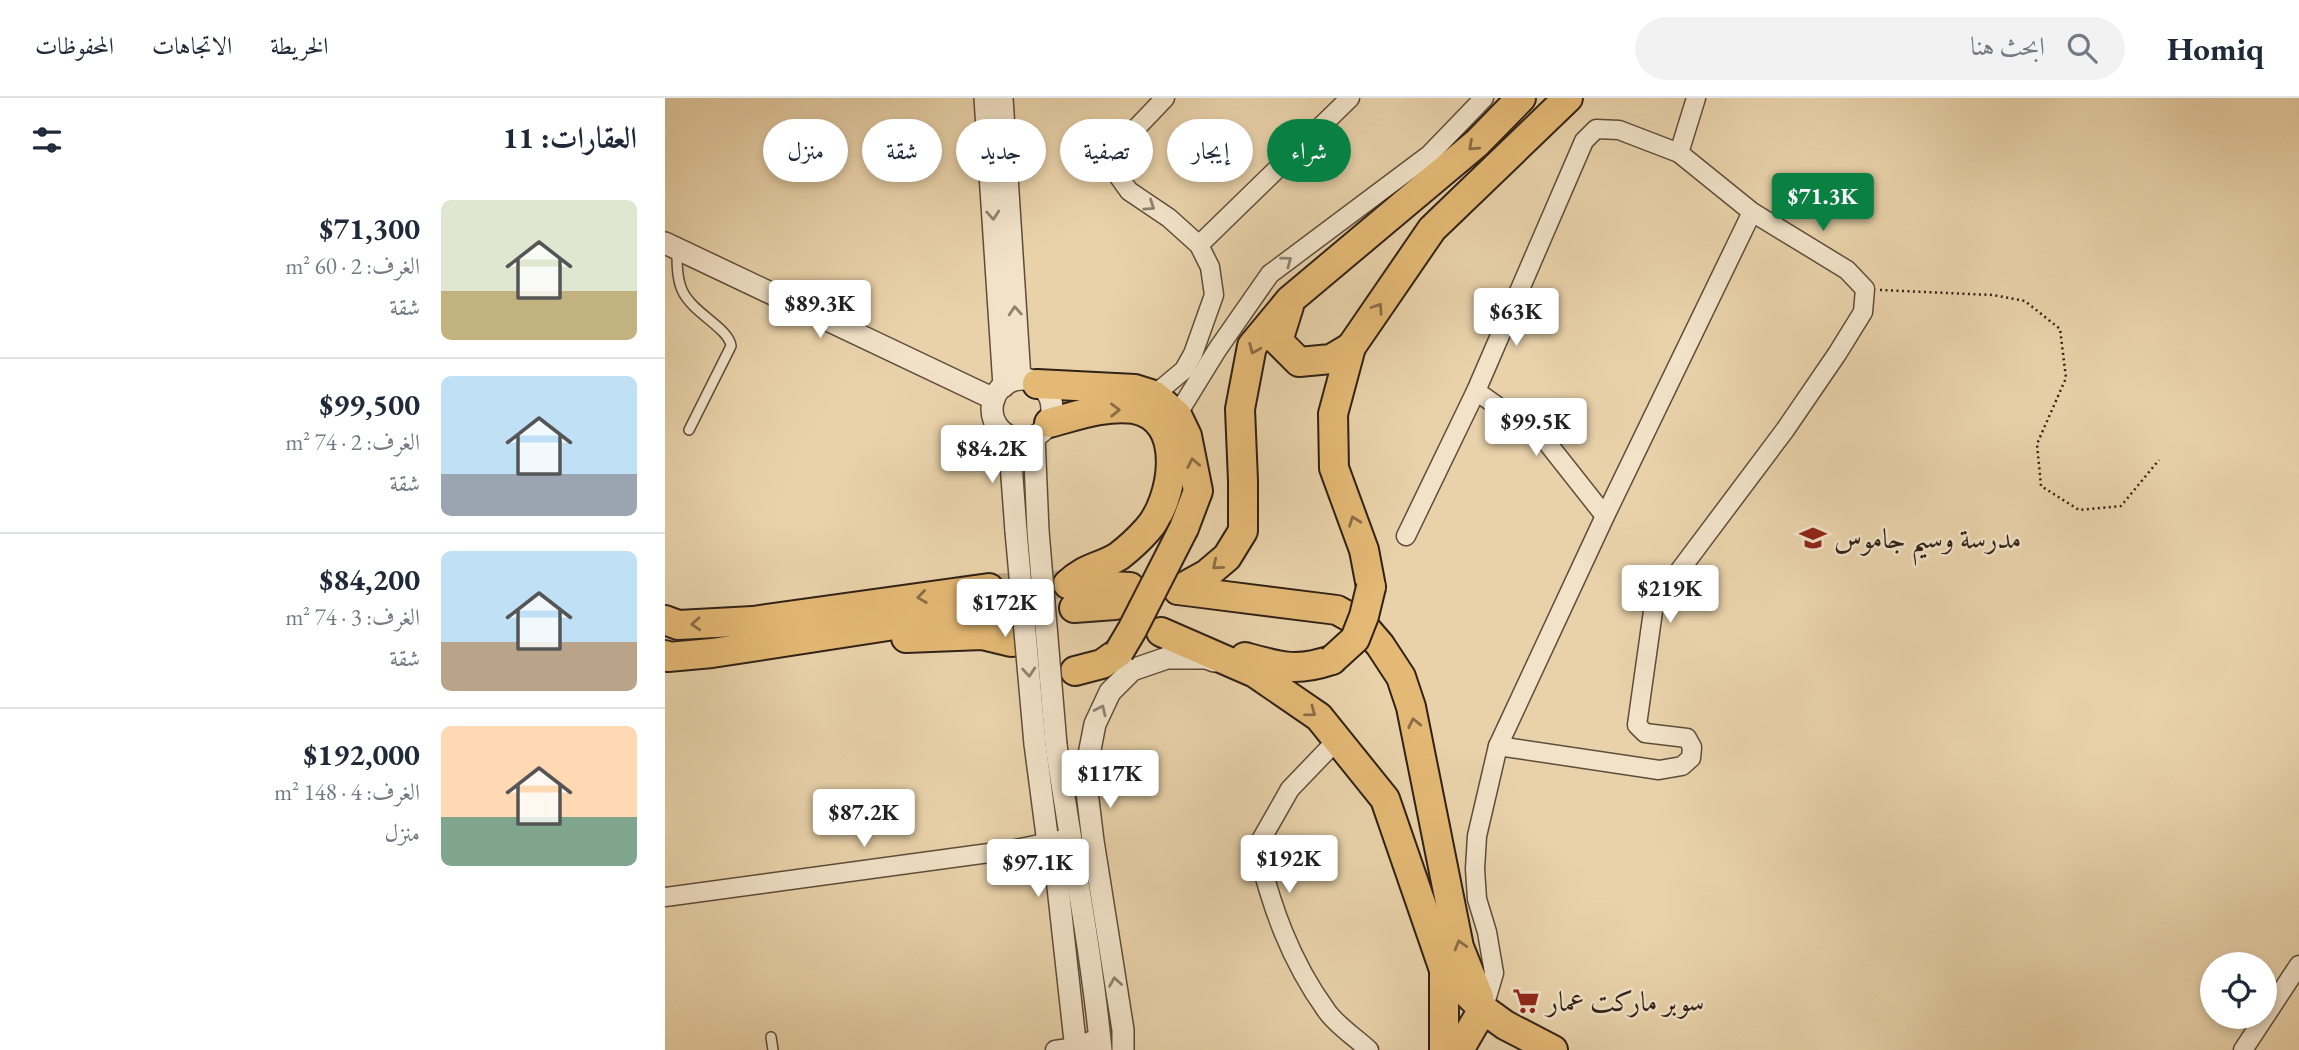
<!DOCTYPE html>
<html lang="ar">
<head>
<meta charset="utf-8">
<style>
	body { margin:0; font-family:"EB Garamond",Amiri,serif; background:#f2f2f3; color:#1f2937; direction:rtl; height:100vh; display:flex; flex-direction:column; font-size:26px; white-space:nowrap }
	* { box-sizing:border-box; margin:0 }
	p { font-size:23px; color:#747a83 }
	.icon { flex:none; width:38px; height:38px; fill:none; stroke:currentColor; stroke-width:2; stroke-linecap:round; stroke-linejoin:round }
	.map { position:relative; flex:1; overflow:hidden; direction:ltr }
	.side { display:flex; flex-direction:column; background:#fff; width:665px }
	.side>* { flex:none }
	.banner { position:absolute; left:21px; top:21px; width:665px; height:63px; direction:rtl; display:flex; gap:14px }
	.controls { position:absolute; left:1535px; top:854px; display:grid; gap:14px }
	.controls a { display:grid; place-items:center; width:77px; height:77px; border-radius:50%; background:#fff; box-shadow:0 4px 10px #0003; font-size:35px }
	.price { position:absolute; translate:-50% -60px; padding:0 16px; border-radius:7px; background:#fff; color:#222; font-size:23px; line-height:46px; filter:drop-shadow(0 2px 4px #0008) }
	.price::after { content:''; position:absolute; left:50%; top:42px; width:21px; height:16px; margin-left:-10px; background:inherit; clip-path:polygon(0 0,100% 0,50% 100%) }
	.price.on { background:#0b8043; color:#fff }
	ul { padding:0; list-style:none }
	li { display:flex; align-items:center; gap:21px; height:175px; padding:0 28px }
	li+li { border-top:2px solid #e0e1e3 }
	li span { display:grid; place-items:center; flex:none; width:196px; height:140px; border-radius:10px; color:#555 }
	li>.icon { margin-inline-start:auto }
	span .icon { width:84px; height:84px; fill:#fffc; stroke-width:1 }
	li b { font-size:30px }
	h2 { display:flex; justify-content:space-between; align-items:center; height:84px; padding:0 28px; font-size:30px }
	.tag { padding:0 24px; border-radius:32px; background:#fff; box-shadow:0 4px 10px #0003; font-size:24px; line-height:63px }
	.tag.on { background:#0b8043; color:#fff }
	header { display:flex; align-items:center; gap:42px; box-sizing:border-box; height:98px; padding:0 35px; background:#fff; border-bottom:2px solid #e0e1e3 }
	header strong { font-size:33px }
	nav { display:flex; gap:38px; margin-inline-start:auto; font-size:24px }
	.search { width:490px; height:63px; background:#f2f2f3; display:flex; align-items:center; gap:18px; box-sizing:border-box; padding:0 24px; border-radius:38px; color:#747a83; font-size:26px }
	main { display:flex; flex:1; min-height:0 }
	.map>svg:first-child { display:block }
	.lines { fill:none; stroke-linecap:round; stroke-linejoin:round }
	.primary-tunnel { stroke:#c4af8c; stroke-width:28; stroke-dasharray:28 14; stroke-linecap:butt }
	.service-casing { stroke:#5e4d3b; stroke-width:12 }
	.minor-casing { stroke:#5e4d3b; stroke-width:21 }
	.tertiary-casing { stroke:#5e4d3b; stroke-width:24 }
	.primary-casing { stroke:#302116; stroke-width:32 }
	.path { stroke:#302116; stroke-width:2.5; stroke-dasharray:2 3.5; stroke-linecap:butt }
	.service { stroke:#f1e2c8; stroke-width:9 }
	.minor { stroke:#f1e2c8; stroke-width:18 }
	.tertiary { stroke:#f1e2c8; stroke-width:21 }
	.primary { stroke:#e4b975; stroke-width:28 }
	.tertiary-bridge-casing { stroke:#5e4d3b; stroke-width:24; stroke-linecap:butt }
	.primary-bridge-casing { stroke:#302116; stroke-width:32; stroke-linecap:butt }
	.tertiary-bridge { stroke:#f1e2c8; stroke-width:21 }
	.primary-bridge { stroke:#e4b975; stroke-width:28 }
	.oneway { stroke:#8a6d46 }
	.oneway2 { stroke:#90826f }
	.labels { text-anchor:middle; stroke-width:5; stroke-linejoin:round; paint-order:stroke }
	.poi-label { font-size:28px; fill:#302116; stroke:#f1e2c8; text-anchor:start }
</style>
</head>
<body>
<header>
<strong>Homiq</strong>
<div class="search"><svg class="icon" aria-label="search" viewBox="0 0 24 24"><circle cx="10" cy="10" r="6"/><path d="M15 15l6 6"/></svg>ابحث هنا</div>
<nav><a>الخريطة</a><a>الاتجاهات</a><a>المحفوظات</a></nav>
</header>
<main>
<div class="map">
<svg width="1634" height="952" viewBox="0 0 1634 952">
	<rect width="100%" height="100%" fill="#e9d2aa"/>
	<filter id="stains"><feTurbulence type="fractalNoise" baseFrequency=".00286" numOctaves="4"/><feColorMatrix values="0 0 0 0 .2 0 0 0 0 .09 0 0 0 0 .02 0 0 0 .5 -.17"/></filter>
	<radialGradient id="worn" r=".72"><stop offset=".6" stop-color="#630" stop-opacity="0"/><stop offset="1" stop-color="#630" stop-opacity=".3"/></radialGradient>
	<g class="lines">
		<!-- primary-tunnel -->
		<path class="primary-tunnel" d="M324 490 403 486"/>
		<!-- service casing -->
		<g class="service-casing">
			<g id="service">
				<path d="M12 153C12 166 12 180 17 192 27 215 64 230 66 248L24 332"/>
				<path d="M106 939 108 952"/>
			</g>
		</g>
		<!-- minor casing -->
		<g class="minor-casing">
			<g id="minor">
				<path d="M1014 55 1031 0"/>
				<path d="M534 147 685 0"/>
				<path d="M811 293 880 342 940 418"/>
				<path d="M489 297 519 272 528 256 549 197 545 169 534 147 504 120 464 93 449 72 459 43 500 0"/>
				<path d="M512 317 552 252 605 176 764 57 819 0"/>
				<path d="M741 438 811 293 919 43 931 31 954 32 1014 55 1087 114 1182 172 1200 191 1198 214 1172 256 1120 332 1009 480 990 499 972 627 980 635 1022 640 1027 649 1026 660 1017 668 994 672 833 648"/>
				<path d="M673 641 625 691 592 749C606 808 625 862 661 912 671 927 690 939 704 952"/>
				<path d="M0 799 346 752 404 740"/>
				<path d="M819 909 829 875 822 834 812 801 810 771 812 738 833 648 940 418 1087 114"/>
				<path d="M390 952 411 949 435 939"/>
				<path d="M1578 952 1634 867"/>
			</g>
		</g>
		<!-- tertiary casing -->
		<g class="tertiary-casing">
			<g id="tertiary">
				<path d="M320 0 339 288"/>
				<path d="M337 0 355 281"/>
				<path d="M0 145 329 301"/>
				<circle cx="357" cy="311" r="30"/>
				<path d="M344 339 351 433"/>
				<path d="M369 339 373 433"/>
				<path d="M370 646 383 745 391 771 411 952"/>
				<path d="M391 647C406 749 426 850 436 952"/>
				<path d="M458 952V932L428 743 420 677 430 626 445 594 467 572 502 560H541L549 563"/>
			</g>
		</g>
		<!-- primary casing -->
		<g class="primary-casing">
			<g id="primary">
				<path d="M624 208 613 243 634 264 666 261 686 249"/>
				<path d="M372 286 470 291 489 297 512 317 522 338 533 393 519 430"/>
				<path d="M384 325C411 318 441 307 469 311 523 321 509 403 482 432 474 441 463 451 454 458 435 470 420 469 403 486"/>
				<path d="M403 486 465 489"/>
				<path d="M706 489 699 452 669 370 668 316 686 249 767 131 903 0"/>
				<path d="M513 492 542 476 562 459 578 433V383L575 311 587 248 625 202 812 45 856 0"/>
				<path d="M513 492 672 512 697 526 715 547 736 579 746 609 794 849 814 899"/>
				<path d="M409 510 450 507"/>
				<path d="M0 522 13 527 88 523 324 490"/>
				<path d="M496 534 590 575 654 619 720 701 779 872 818 911 840 927 888 952"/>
				<path d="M241 540 317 537 346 544"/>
				<path d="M0 557 3 559 47 555 327 512"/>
				<path d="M580 559C616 569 631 574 667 562"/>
				<path d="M410 573 437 566 454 554"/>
				<path d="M779 952V872"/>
				<path d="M794 952 818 911"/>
			</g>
		</g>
		<!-- path -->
		<path class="path" d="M1215 192 1328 197 1360 203 1395 231 1401 280 1372 346 1376 388 1414 412 1456 408 1494 362"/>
		<!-- service -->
		<use href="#service" class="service"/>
		<!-- minor -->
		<use href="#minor" class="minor"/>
		<!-- tertiary -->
		<use href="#tertiary" class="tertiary"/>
		<!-- primary -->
		<use href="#primary" class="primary"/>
		<!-- tertiary-bridge casing -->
		<g class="tertiary-bridge-casing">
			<g id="tertiary-bridge">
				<path d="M351 433 370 646"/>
				<path d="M373 433 391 647"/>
			</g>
		</g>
		<!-- primary-bridge casing -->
		<g class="primary-bridge-casing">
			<g id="primary-bridge">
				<path d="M454 554 467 532 519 430"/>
				<path d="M667 562 690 541 699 518 706 489"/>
			</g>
		</g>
		<!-- tertiary-bridge -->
		<use href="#tertiary-bridge" class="tertiary-bridge"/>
		<!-- primary-bridge -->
		<use href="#primary-bridge" class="primary-bridge"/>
	</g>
	<!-- one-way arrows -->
	<defs><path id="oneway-chevron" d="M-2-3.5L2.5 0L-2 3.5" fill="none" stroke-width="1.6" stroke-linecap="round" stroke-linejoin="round" transform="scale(1.75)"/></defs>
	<g class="oneway">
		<use href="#oneway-chevron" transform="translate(808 48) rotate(138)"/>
		<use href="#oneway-chevron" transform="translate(713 210) rotate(-56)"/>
		<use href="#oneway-chevron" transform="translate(589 251) rotate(113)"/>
		<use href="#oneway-chevron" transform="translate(450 312) rotate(-1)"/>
		<use href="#oneway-chevron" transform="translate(528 365) rotate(-101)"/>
		<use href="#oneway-chevron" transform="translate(689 423) rotate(-110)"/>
		<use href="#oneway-chevron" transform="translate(552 467) rotate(140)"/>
		<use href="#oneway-chevron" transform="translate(257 499) rotate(172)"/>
		<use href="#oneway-chevron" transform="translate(31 526) rotate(177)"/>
		<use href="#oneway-chevron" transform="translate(646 614) rotate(37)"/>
		<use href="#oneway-chevron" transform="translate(749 625) rotate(-102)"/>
		<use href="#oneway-chevron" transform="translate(795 847) rotate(-106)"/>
	</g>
	<g class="oneway2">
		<use href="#oneway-chevron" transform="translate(485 108) rotate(34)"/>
		<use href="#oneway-chevron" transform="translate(328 117) rotate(86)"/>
		<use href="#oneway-chevron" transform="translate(622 163) rotate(-37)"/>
		<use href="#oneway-chevron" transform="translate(350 213) rotate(-94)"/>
		<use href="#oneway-chevron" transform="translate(364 574) rotate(85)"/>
		<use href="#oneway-chevron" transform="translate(436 612) rotate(-65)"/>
		<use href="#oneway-chevron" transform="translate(450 884) rotate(-99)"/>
	</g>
	<!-- icons -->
	<defs>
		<g id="school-bare" transform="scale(2.1)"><path d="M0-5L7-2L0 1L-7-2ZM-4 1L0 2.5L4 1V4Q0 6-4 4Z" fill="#8f2418" stroke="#f1e2c8" stroke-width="2.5" paint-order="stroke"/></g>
		<g id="supermarket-bare" transform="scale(2.1)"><path d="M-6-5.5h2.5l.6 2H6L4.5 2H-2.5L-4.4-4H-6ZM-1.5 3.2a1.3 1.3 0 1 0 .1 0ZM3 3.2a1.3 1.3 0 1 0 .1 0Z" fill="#8f2418" stroke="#f1e2c8" stroke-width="2.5" paint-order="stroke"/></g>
	</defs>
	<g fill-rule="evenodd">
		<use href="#school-bare" x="1148" y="440"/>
		<use href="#supermarket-bare" x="861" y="903"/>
	</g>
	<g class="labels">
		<!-- poi labels -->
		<g class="poi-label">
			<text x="1169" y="450">مدرسة وسيم جاموس</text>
			<text x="882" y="913">سوبر ماركت عمار</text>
		</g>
	</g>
	<rect width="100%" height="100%" filter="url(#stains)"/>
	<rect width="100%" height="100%" fill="url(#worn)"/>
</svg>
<div class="controls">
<a><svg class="icon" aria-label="locate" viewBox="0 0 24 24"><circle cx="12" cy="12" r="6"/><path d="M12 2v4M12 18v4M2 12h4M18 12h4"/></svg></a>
</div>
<b class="price on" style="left:1158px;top:135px">$71.3K</b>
<b class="price" style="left:155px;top:242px">$89.3K</b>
<b class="price" style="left:851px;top:250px">$63K</b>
<b class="price" style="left:871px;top:360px">$99.5K</b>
<b class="price" style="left:327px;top:387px">$84.2K</b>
<b class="price" style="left:1005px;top:527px">$219K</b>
<b class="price" style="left:340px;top:541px">$172K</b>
<b class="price" style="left:445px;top:712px">$117K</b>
<b class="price" style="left:199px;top:751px">$87.2K</b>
<b class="price" style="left:624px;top:797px">$192K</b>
<b class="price" style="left:373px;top:801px">$97.1K</b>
<div class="banner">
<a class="tag on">شراء</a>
<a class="tag">إيجار</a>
<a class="tag">تصفية</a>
<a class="tag">جديد</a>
<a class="tag">شقة</a>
<a class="tag">منزل</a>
</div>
</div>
<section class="side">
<h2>العقارات: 11<svg class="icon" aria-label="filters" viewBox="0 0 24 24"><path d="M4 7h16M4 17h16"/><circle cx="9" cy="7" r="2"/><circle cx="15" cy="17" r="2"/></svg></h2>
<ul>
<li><span style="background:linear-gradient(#dfe7d0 65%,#c2b280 0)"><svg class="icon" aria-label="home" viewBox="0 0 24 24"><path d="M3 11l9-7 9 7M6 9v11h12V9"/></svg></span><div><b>$71,300</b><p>الغرف: 2 · 60 m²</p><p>شقة</p></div></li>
<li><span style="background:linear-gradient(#bfe0f5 70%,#9aa5b1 0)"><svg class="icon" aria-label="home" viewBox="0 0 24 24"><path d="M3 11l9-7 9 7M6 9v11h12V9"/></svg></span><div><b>$99,500</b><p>الغرف: 2 · 74 m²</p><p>شقة</p></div></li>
<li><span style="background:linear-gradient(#bfe0f5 65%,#b9a48a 0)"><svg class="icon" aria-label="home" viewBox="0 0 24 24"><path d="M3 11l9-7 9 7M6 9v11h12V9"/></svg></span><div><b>$84,200</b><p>الغرف: 3 · 74 m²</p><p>شقة</p></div></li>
<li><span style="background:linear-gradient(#ffd9b3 65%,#7fa58c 0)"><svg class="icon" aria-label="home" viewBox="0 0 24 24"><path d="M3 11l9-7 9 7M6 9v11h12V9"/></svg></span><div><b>$192,000</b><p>الغرف: 4 · 148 m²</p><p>منزل</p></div></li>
</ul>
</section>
</main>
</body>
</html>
